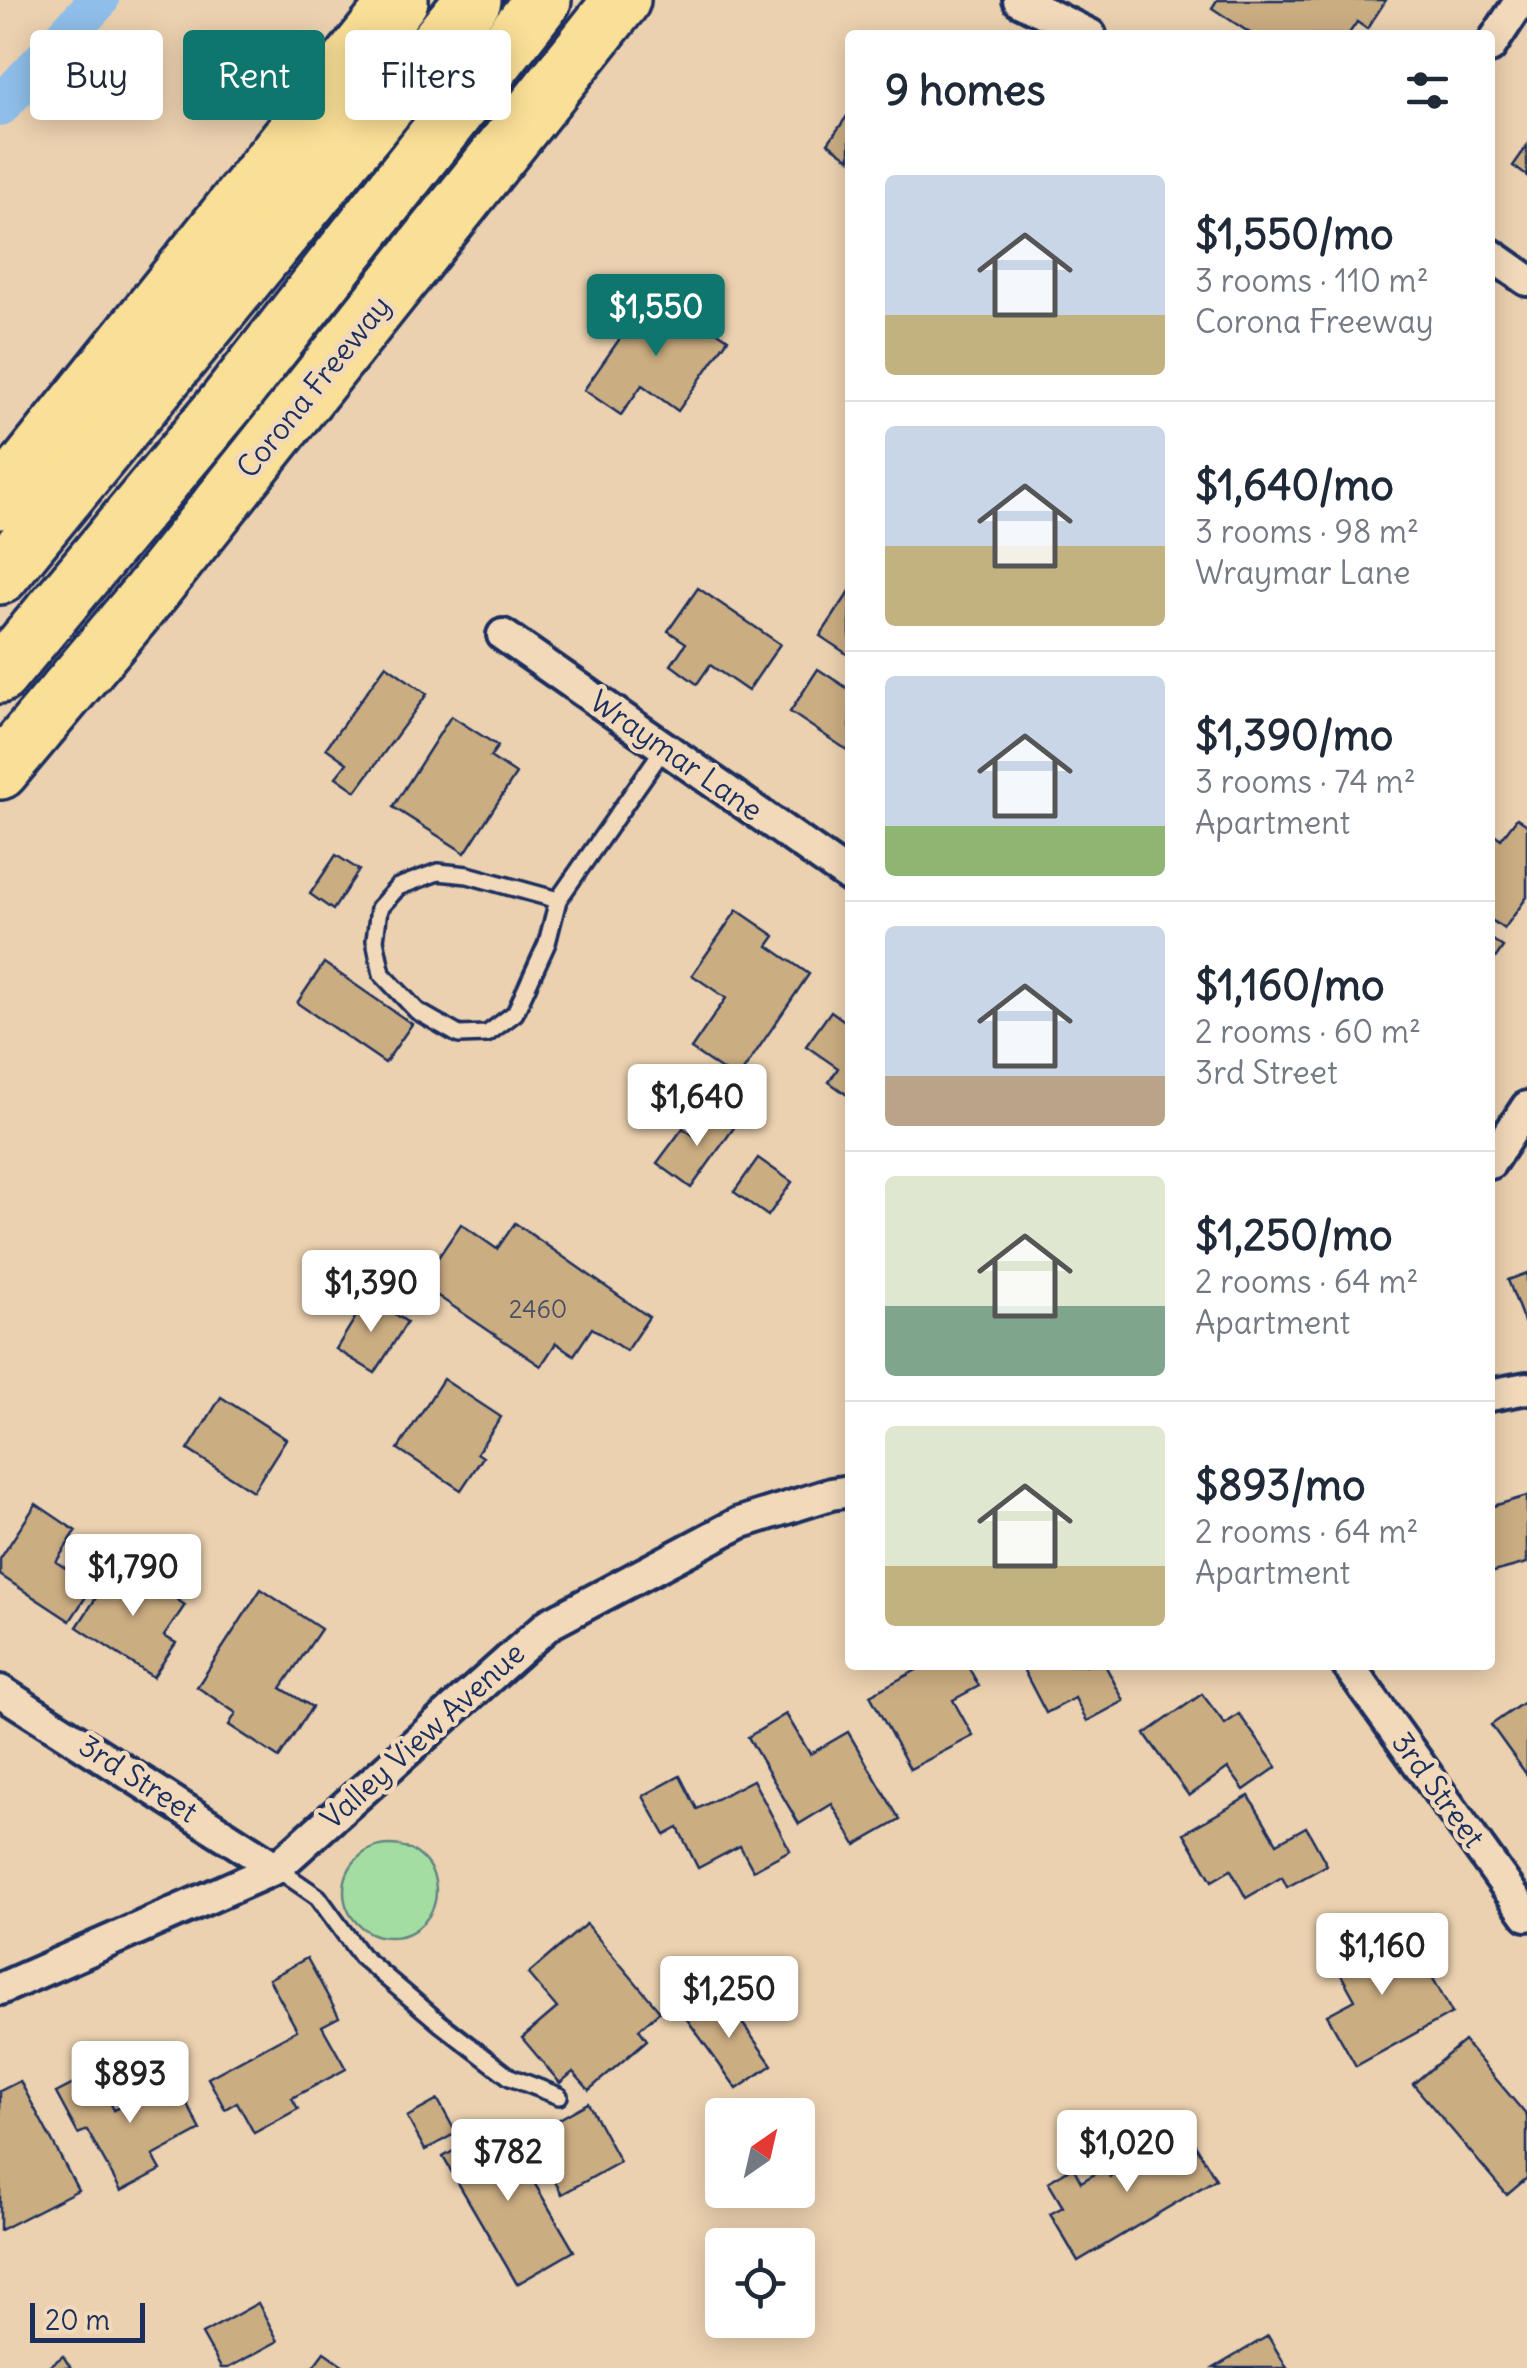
<!DOCTYPE html>
<html lang="en">
<head>
<meta charset="utf-8">
<style>
	body { margin:0; font-family:Delius,sans-serif; background:#f2f2f3; color:#1f2937; height:100vh; display:flex; flex-direction:column; font-size:38px; white-space:nowrap }
	* { box-sizing:border-box; margin:0 }
	p { font-size:32px; color:#747a83 }
	.icon { flex:none; width:55px; height:55px; fill:none; stroke:currentColor; stroke-width:2; stroke-linecap:round; stroke-linejoin:round }
	.map { position:relative; flex:1; overflow:hidden }
	.details { position:absolute; left:845px; top:30px; width:650px; height:1640px; display:flex; flex-direction:column; background:#fff; border-radius:10px; box-shadow:0 5px 25px #0003 }
	.details>* { flex:none }
	.hud { position:absolute; left:30px; top:30px; width:665px; height:90px; display:flex; gap:20px }
	.needle { width:65px; rotate:34deg }
	.tools { position:absolute; left:705px; top:2098px; display:grid; gap:20px }
	.tools a { display:grid; place-items:center; width:110px; height:110px; border-radius:10px; background:#fff; box-shadow:0 5px 25px #0003; font-size:50px }
	.scale { position:absolute; left:30px; bottom:25px; width:115px; box-sizing:border-box; padding-left:10px; border:5px solid #1b2f5e; border-top:0; font-size:28px; line-height:35px; white-space:nowrap; color:#1b2f5e; -webkit-text-stroke:8px #f2d9ba; paint-order:stroke }
	.price { position:absolute; translate:-50% -85px; padding:0 22px; border-radius:10px; background:#fff; color:#222; font-size:32px; line-height:65px; filter:drop-shadow(0 2px 5px #0008) }
	.price::after { content:''; position:absolute; left:50%; top:60px; width:30px; height:22px; margin-left:-15px; background:inherit; clip-path:polygon(0 0,100% 0,50% 100%) }
	.price.selected { background:#0f766e; color:#fff }
	ul { padding:0; list-style:none }
	li { display:flex; align-items:center; gap:30px; height:250px; padding:0 40px }
	li+li { border-top:2px solid #e0e1e3 }
	li span { display:grid; place-items:center; flex:none; width:280px; height:200px; border-radius:10px; color:#555 }
	li>.icon { margin-inline-start:auto }
	span .icon { width:120px; height:120px; fill:#fffc; stroke-width:1 }
	li b { font-size:42px }
	h2 { display:flex; justify-content:space-between; align-items:center; height:120px; padding:0 40px; font-size:42px }
	.chip { padding:0 35px; border-radius:10px; background:#fff; box-shadow:0 5px 25px #0003; font-size:35px; line-height:90px }
	.chip.selected { background:#0f766e; color:#fff }
	.map>svg:first-child { display:block }
	.green { fill:#a4dda2; stroke:#608680; stroke-width:2.5 }
	.lines { fill:none; stroke-linecap:round; stroke-linejoin:round }
	.canal { stroke:#8ebee9; stroke-width:40 }
	.building { fill:#cbad82; stroke:#1b2f5e; stroke-width:2.5 }
	.lane-casing { stroke:#1b2f5e; stroke-width:22 }
	.street-casing { stroke:#1b2f5e; stroke-width:38 }
	.highway-casing { stroke:#1b2f5e; stroke-width:62 }
	.lane { stroke:#f2d9ba; stroke-width:15 }
	.street { stroke:#f2d9ba; stroke-width:30 }
	.highway { stroke:#fadf96; stroke-width:55 }
	.labels { text-anchor:middle; stroke-width:9; stroke-linejoin:round; paint-order:stroke }
	.number-label { font-size:25px; fill:#474e67 }
	.street-label { font-size:30px; fill:#1b2f5e; stroke:#f2d9ba }
</style>
</head>
<body>
<div class="map">
<svg width="1527" height="2368" viewBox="0 0 1527 2368">
	<rect width="100%" height="100%" fill="#ebd1af"/>
	<filter id="ink" filterUnits="userSpaceOnUse"><feTurbulence type="fractalNoise" baseFrequency=".01" numOctaves="2"/><feDisplacementMap in="SourceGraphic" scale="20" xChannelSelector="R" yChannelSelector="G"/><feConvolveMatrix kernelMatrix="1 2 1 2 8 2 1 2 1" color-interpolation-filters="sRGB"/></filter>
	<g filter="url(#ink)">
		<!-- green -->
		<circle class="green" cx="390" cy="1891" r="46"/>
		<g class="lines">
			<!-- canal -->
			<path class="canal" d="M0 106 99 0"/>
		</g>
		<!-- building -->
		<g class="building">
			<path d="M1217 0H1386L1367 29 1357 22 1348 35H1253L1212 8Z"/>
			<path d="M850 112V159L828 143Z"/>
			<path d="M1527 146V176L1513 166Z"/>
			<path d="M648 298 691 328 697 318 728 339 678 411 642 385 621 415 584 390Z"/>
			<path d="M698 588 780 644 748 691 710 665 697 684 671 665 686 643 668 631Z"/>
			<path d="M850 591V656L820 636Z"/>
			<path d="M386 665 427 694 356 791 336 777 347 763 326 748Z"/>
			<path d="M818 669 850 690V752L790 712Z"/>
			<path d="M451 716 498 746 490 757 516 774 465 853 393 807Z"/>
			<path d="M1517 818 1527 825V897L1504 929 1490 919V831L1501 839Z"/>
			<path d="M336 855 359 870 333 910 310 894Z"/>
			<path d="M737 910 775 936 768 946 809 974 737 1080 691 1049 726 998 692 975Z"/>
			<path d="M1490 938 1503 947 1490 966Z"/>
			<path d="M324 963 412 1024 385 1063 297 1003Z"/>
			<path d="M831 1011 850 1025V1097L829 1082 838 1068 806 1046Z"/>
			<path d="M718 1108 738 1122 691 1188 657 1163 683 1128 697 1138Z"/>
			<path d="M758 1158 792 1182 768 1216 734 1192Z"/>
			<path d="M515 1223 649 1317 626 1351 592 1328 574 1355 556 1343 541 1366 420 1284 461 1224 497 1249Z"/>
			<path d="M1527 1273V1327H1526L1508 1280Z"/>
			<path d="M368 1297 407 1322 375 1373 336 1349Z"/>
			<path d="M443 1379 501 1417 477 1453 483 1457 461 1490 398 1449Z"/>
			<path d="M221 1397 286 1439 253 1491 188 1450Z"/>
			<path d="M1527 1496V1563L1490 1573V1507Z"/>
			<path d="M36 1504 76 1531 56 1562 93 1586 70 1621 0 1575V1559Z"/>
			<path d="M120 1561 185 1605 164 1636 176 1643 153 1677 77 1627Z"/>
			<path d="M261 1589 321 1629 281 1688 312 1707 279 1758 229 1725 236 1713 197 1687Z"/>
			<path d="M926 1665H967L979 1686 953 1700 973 1736 910 1769 870 1695Z"/>
			<path d="M1021 1665H1105L1124 1701 1087 1721 1075 1698 1046 1713Z"/>
			<path d="M1202 1694 1225 1724 1239 1714 1277 1767 1244 1790 1228 1768 1189 1796 1145 1734Z"/>
			<path d="M1527 1700V1775L1491 1725Z"/>
			<path d="M786 1714 810 1754 848 1732 900 1820 856 1845 832 1804 799 1824 748 1737Z"/>
			<path d="M680 1776 697 1809 753 1780 790 1850 753 1870 740 1846 698 1868 678 1828 665 1835 643 1796Z"/>
			<path d="M1249 1796 1277 1843 1306 1827 1327 1865 1287 1887 1282 1877 1246 1898 1231 1870 1212 1881 1184 1833Z"/>
			<path d="M586 1924 660 2011 639 2029 647 2040 589 2090 573 2072 560 2083 522 2038 557 2008 528 1974Z"/>
			<path d="M1376 1927 1404 1975 1425 1964 1452 2013 1356 2066 1327 2015 1355 2000 1329 1953Z"/>
			<path d="M307 1958 339 2017 322 2026 346 2069 292 2098 298 2109 254 2133 237 2102 225 2109 208 2078 297 2030 269 1979Z"/>
			<path d="M721 1993 772 2065 737 2089 686 2018Z"/>
			<path d="M1464 2041 1527 2116V2178L1507 2195 1413 2084Z"/>
			<path d="M95 2073 114 2110 173 2078 201 2130 153 2156 161 2170 121 2191 87 2130 78 2134 56 2093Z"/>
			<path d="M20 2081 78 2190 0 2230V2091Z"/>
			<path d="M438 2100 456 2133 425 2150 407 2117Z"/>
			<path d="M588 2103 620 2162 562 2194 529 2136Z"/>
			<path d="M500 2124 574 2251 517 2284 443 2157Z"/>
			<path d="M1187 2131 1216 2179 1078 2261 1050 2214 1063 2207 1048 2182 1073 2167 1081 2182 1105 2168 1110 2177Z"/>
			<path d="M258 2303 278 2341 228 2368H221L202 2334Z"/>
			<path d="M1268 2336 1287 2368H1214Z"/>
			<path d="M324 2352 347 2368H312Z"/>
			<path d="M63 2356 71 2368H47Z"/>
		</g>
		<g class="lines">
			<!-- lane casing -->
			<g class="lane-casing">
				<g id="lane">
					<path d="M558 900 468 875 438 872 398 887 379 908 375 940 382 974 417 1011 459 1035 487 1034 515 1013 547 943 558 900 664 748"/>
					<path d="M276 1868 318 1897 361 1956 441 2024 510 2077 559 2096"/>
				</g>
			</g>
			<!-- street casing -->
			<g class="street-casing">
				<g id="street">
					<path d="M1019 0 1090 35"/>
					<path d="M1490 47 1521 0"/>
					<path d="M1490 254 1527 280"/>
					<path d="M503 635 850 877"/>
					<path d="M1490 1163 1527 1107"/>
					<path d="M1490 1395 1527 1388"/>
					<path d="M1348 1665 1527 1915"/>
					<path d="M0 1691 276 1868"/>
					<path d="M0 1989 276 1868 549 1624 739 1523 831 1494 850 1491"/>
				</g>
			</g>
			<!-- highway casing -->
			<g class="highway-casing">
				<g id="highway">
					<path d="M0 501 400 0"/>
					<path d="M0 576 473 0"/>
					<path d="M0 675 229 400 543 0"/>
					<path d="M0 771 149 594 622 0"/>
				</g>
			</g>
			<!-- lane -->
			<use href="#lane" class="lane"/>
			<!-- street -->
			<use href="#street" class="street"/>
			<!-- highway -->
			<use href="#highway" class="highway"/>
		</g>
	</g>
	<g class="labels">
		<!-- number labels -->
		<g class="number-label">
			<text x="538" y="1318">2460</text>
		</g>
		<!-- street labels -->
		<g class="street-label">
			<text transform="translate(314 387) rotate(-51)" y="10">Corona Freeway</text>
			<text transform="translate(676 756) rotate(35)" y="10">Wraymar Lane</text>
			<text transform="translate(423 1736) rotate(-42)" y="10">Valley View Avenue</text>
			<text transform="translate(138 1779) rotate(33)" y="10">3rd Street</text>
			<text transform="translate(1438 1790) rotate(54)" y="10">3rd Street</text>
		</g>
	</g>
</svg>
<div class="tools">
<a><svg class="needle" viewBox="-14 -14 28 28"><path d="M0-13l5 13h-10z" fill="#e53935"/><path d="M0 13l5-13h-10z" fill="#747a83"/></svg></a>
<a><svg class="icon" aria-label="locate" viewBox="0 0 24 24"><circle cx="12" cy="12" r="6"/><path d="M12 2v4M12 18v4M2 12h4M18 12h4"/></svg></a>
</div>
<div class="scale">20 m</div>
<b class="price selected" style="left:656px;top:359px">$1,550</b>
<b class="price" style="left:697px;top:1149px">$1,640</b>
<b class="price" style="left:371px;top:1335px">$1,390</b>
<b class="price" style="left:133px;top:1619px">$1,790</b>
<b class="price" style="left:1382px;top:1998px">$1,160</b>
<b class="price" style="left:729px;top:2041px">$1,250</b>
<b class="price" style="left:130px;top:2126px">$893</b>
<b class="price" style="left:1127px;top:2195px">$1,020</b>
<b class="price" style="left:508px;top:2204px">$782</b>
<div class="hud">
<a class="chip">Buy</a>
<a class="chip selected">Rent</a>
<a class="chip">Filters</a>
</div>
<section class="details">
<h2>9 homes<svg class="icon" aria-label="filters" viewBox="0 0 24 24"><path d="M4 7h16M4 17h16"/><circle cx="9" cy="7" r="2"/><circle cx="15" cy="17" r="2"/></svg></h2>
<ul>
<li><span style="background:linear-gradient(#c9d6e8 70%,#c2b280 0)"><svg class="icon" aria-label="home" viewBox="0 0 24 24"><path d="M3 11l9-7 9 7M6 9v11h12V9"/></svg></span><div><b>$1,550/mo</b><p>3 rooms · 110 m²</p><p>Corona Freeway</p></div></li>
<li><span style="background:linear-gradient(#c9d6e8 60%,#c2b280 0)"><svg class="icon" aria-label="home" viewBox="0 0 24 24"><path d="M3 11l9-7 9 7M6 9v11h12V9"/></svg></span><div><b>$1,640/mo</b><p>3 rooms · 98 m²</p><p>Wraymar Lane</p></div></li>
<li><span style="background:linear-gradient(#c9d6e8 75%,#8fb573 0)"><svg class="icon" aria-label="home" viewBox="0 0 24 24"><path d="M3 11l9-7 9 7M6 9v11h12V9"/></svg></span><div><b>$1,390/mo</b><p>3 rooms · 74 m²</p><p>Apartment</p></div></li>
<li><span style="background:linear-gradient(#c9d6e8 75%,#b9a48a 0)"><svg class="icon" aria-label="home" viewBox="0 0 24 24"><path d="M3 11l9-7 9 7M6 9v11h12V9"/></svg></span><div><b>$1,160/mo</b><p>2 rooms · 60 m²</p><p>3rd Street</p></div></li>
<li><span style="background:linear-gradient(#dfe7d0 65%,#7fa58c 0)"><svg class="icon" aria-label="home" viewBox="0 0 24 24"><path d="M3 11l9-7 9 7M6 9v11h12V9"/></svg></span><div><b>$1,250/mo</b><p>2 rooms · 64 m²</p><p>Apartment</p></div></li>
<li><span style="background:linear-gradient(#dfe7d0 70%,#c2b280 0)"><svg class="icon" aria-label="home" viewBox="0 0 24 24"><path d="M3 11l9-7 9 7M6 9v11h12V9"/></svg></span><div><b>$893/mo</b><p>2 rooms · 64 m²</p><p>Apartment</p></div></li>
</ul>
</section>
</div>
</body>
</html>
